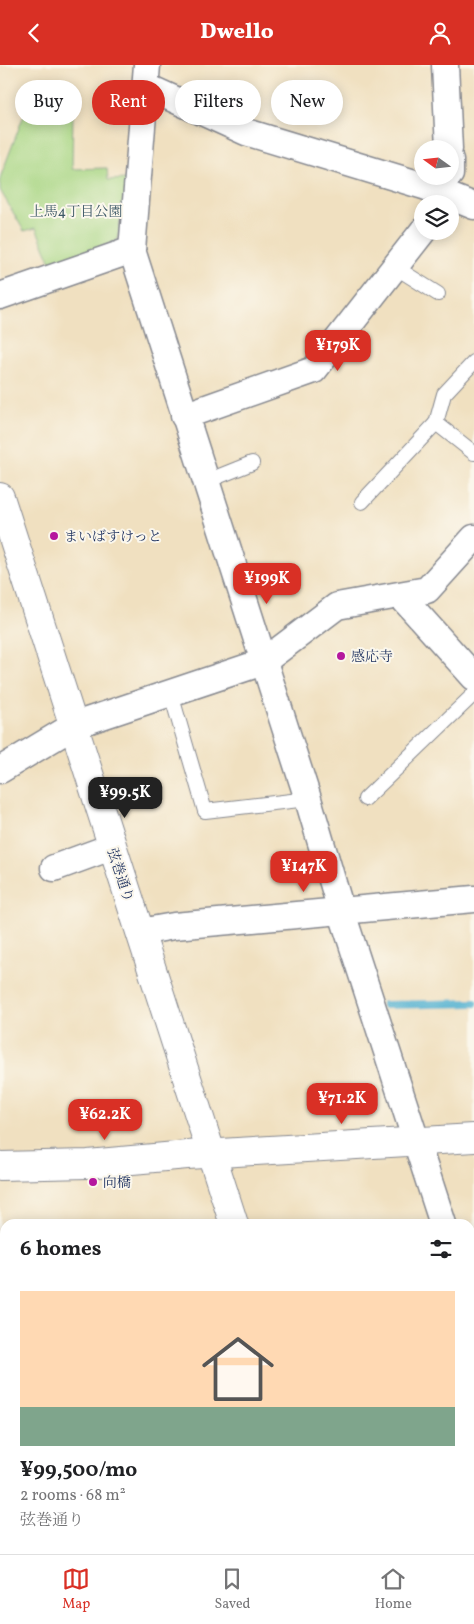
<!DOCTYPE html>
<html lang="en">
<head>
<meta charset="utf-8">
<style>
	body { margin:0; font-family:Vollkorn,"Noto Serif JP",serif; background:#f6f6f6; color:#202124; height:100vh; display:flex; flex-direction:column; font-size:19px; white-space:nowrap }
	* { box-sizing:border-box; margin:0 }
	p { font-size:16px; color:#757577 }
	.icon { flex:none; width:28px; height:28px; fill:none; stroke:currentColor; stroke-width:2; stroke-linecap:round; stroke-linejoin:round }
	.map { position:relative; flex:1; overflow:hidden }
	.drawer { position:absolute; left:0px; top:1154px; width:475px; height:336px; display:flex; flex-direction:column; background:#fff; border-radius:15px 15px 0 0; box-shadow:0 2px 12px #0003 }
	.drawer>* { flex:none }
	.top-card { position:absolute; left:15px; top:15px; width:445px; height:45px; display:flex; gap:10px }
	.needle { width:32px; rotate:285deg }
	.fabs { position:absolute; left:414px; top:75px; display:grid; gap:10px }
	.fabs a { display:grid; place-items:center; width:45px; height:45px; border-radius:50%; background:#fff; box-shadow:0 2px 12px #0003; font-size:25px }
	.price { position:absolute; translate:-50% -42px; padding:0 11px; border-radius:10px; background:#d93025; color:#fff; font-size:16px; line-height:32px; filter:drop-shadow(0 1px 2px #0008) }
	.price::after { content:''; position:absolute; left:50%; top:30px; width:15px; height:11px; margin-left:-8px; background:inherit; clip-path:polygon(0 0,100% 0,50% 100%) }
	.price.on { background:#222; color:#fff }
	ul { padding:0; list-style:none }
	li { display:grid; align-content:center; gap:10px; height:265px; padding:0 20px }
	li+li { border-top:1px solid #e0e0e0 }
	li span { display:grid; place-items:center; height:155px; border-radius:0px; color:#555 }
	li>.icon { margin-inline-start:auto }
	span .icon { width:90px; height:90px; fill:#fffc; stroke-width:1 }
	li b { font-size:21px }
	h2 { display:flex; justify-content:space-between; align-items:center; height:60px; padding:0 20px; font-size:21px }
	.chip { padding:0 18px; border-radius:22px; background:#fff; box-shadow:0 2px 12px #0003; font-size:18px; line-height:45px }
	.chip.on { background:#d93025; color:#fff }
	header { display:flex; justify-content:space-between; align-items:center; height:65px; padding:0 20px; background:#d93025; color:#fff; font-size:22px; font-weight:800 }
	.tabs { display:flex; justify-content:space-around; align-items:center; height:70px; border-top:1px solid #e0e0e0; background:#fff; font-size:14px; color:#757577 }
	.tabs a { display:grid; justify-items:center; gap:2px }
	.tabs .on { color:#d93025 }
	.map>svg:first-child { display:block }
	.green { fill:#a8d683; stroke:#628270 }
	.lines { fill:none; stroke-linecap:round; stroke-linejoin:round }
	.stream { stroke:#52b1d0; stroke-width:8 }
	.service-casing { stroke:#86888f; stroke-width:16 }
	.minor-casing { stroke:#86888f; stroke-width:29 }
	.tertiary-casing { stroke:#86888f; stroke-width:30 }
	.service { stroke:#fff; stroke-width:14 }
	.minor { stroke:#fff; stroke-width:26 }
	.tertiary { stroke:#fff; stroke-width:28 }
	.poi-dot { fill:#b5179e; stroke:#fbf7ec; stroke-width:2 }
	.labels { text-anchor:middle; stroke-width:4; stroke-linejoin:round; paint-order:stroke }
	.park-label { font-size:14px; fill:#3e5967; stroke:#fbf7ec }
	.poi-label { font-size:14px; fill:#1b2f5e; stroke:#fbf7ec; text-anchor:start }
	.street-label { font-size:14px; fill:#1b2f5e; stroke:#fbf7ec }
</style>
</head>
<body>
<header><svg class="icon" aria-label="back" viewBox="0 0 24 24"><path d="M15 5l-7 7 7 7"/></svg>Dwello<svg class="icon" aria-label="person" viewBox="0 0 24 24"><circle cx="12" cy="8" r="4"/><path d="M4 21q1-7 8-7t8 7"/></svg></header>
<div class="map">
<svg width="474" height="1489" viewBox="0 0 474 1489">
	<rect width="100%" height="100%" fill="#fbf7ec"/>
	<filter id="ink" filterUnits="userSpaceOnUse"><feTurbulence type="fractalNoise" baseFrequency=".02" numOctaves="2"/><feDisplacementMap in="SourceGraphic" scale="10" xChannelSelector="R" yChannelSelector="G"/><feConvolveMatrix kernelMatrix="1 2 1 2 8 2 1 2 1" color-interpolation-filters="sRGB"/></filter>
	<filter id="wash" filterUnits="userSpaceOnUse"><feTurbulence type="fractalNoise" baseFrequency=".0096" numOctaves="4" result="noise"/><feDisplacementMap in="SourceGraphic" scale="20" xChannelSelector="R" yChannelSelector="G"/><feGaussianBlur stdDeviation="1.12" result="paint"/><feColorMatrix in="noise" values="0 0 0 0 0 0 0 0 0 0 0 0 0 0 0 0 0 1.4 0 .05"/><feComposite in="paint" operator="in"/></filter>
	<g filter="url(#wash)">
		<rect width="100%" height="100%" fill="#f0e0c0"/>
		<!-- green -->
		<path class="green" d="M73 45 72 104 107 103 108 115 128 114 117 176 52 200 36 163 24 166 0 125V113L25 47Z"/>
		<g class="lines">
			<!-- stream -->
			<path class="stream" d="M385 940 474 938"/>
		</g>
	</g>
	<g filter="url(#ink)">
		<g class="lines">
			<!-- service casing -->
			<g class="service-casing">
				<g id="service">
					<path d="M395 202 438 229"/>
					<path d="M474 297 444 329 436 358 474 388"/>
					<path d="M207 416 252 398"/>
					<path d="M362 437 436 358"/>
					<path d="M171 629 205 746 308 734"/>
					<path d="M365 734 474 629"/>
					<path d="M0 1238H5"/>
					<path d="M0 1483 5 1482"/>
				</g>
			</g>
			<!-- minor casing -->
			<g class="minor-casing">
				<g id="minor">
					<path d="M147 0 132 185 308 734 341 845 443 1159"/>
					<path d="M445 0 449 84"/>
					<path d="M145 21 246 67 424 121 474 141"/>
					<path d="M450 95V109"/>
					<path d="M0 231 132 185"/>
					<path d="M184 351 314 305 423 166"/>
					<path d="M401 531 474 612"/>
					<path d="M0 705 75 660 263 597 337 541 427 525 474 473"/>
					<path d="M54 803 111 782"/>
					<path d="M140 867 174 861 474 834"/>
					<path d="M470 1244 474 1257"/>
					<path d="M0 1315 5 1442"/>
					<path d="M18 1485 19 1489"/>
				</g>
			</g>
			<!-- tertiary casing -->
			<g class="tertiary-casing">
				<g id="tertiary">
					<path d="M0 432 234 1159"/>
					<path d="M0 1101 88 1099 187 1090 474 1073"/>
					<path d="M333 1485 334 1489"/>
				</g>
			</g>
			<!-- service -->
			<use href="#service" class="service"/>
			<!-- minor -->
			<use href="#minor" class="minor"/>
			<!-- tertiary -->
			<use href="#tertiary" class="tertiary"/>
		</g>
	</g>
	<!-- markers -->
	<g class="poi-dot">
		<circle cx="54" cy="471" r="5"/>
		<circle cx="341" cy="591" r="5"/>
		<circle cx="93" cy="1117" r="5"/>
	</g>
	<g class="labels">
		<!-- park labels -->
		<g class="park-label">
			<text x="76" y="151">上馬4丁目公園</text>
		</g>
		<!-- poi labels -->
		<g class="poi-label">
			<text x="64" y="476">まいばすけっと</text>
			<text x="351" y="596">感応寺</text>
			<text x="103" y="1122">向橋</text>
		</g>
		<!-- street labels -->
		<g class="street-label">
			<text transform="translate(121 810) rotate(72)" y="5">弦巻通り</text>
		</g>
	</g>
</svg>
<div class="fabs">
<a><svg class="needle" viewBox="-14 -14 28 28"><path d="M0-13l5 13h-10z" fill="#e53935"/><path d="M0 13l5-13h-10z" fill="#757577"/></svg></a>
<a><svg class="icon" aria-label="layers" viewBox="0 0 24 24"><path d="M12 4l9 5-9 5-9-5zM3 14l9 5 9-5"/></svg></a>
</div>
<b class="price" style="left:338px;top:307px">¥179K</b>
<b class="price" style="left:267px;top:540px">¥199K</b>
<b class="price on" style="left:125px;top:754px">¥99.5K</b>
<b class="price" style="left:304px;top:828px">¥147K</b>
<b class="price" style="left:342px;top:1060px">¥71.2K</b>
<b class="price" style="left:105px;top:1076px">¥62.2K</b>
<div class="top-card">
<a class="chip">Buy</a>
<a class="chip on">Rent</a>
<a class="chip">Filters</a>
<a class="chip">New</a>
</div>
<section class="drawer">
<h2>6 homes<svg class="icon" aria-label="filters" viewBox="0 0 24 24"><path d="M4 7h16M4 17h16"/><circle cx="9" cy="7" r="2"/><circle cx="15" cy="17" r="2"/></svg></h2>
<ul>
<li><span style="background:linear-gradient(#ffd9b3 75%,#7fa58c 0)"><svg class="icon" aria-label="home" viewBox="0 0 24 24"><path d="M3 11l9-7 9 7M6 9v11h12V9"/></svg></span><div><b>¥99,500/mo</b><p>2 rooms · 68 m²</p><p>弦巻通り</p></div></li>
</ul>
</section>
</div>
<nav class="tabs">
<a class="on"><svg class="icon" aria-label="map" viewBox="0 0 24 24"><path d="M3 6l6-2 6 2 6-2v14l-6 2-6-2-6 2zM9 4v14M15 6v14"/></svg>Map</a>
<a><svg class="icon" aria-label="saved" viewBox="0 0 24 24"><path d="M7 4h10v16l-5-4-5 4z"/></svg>Saved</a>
<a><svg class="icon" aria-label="home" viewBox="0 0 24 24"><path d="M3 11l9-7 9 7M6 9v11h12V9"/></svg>Home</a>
</nav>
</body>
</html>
